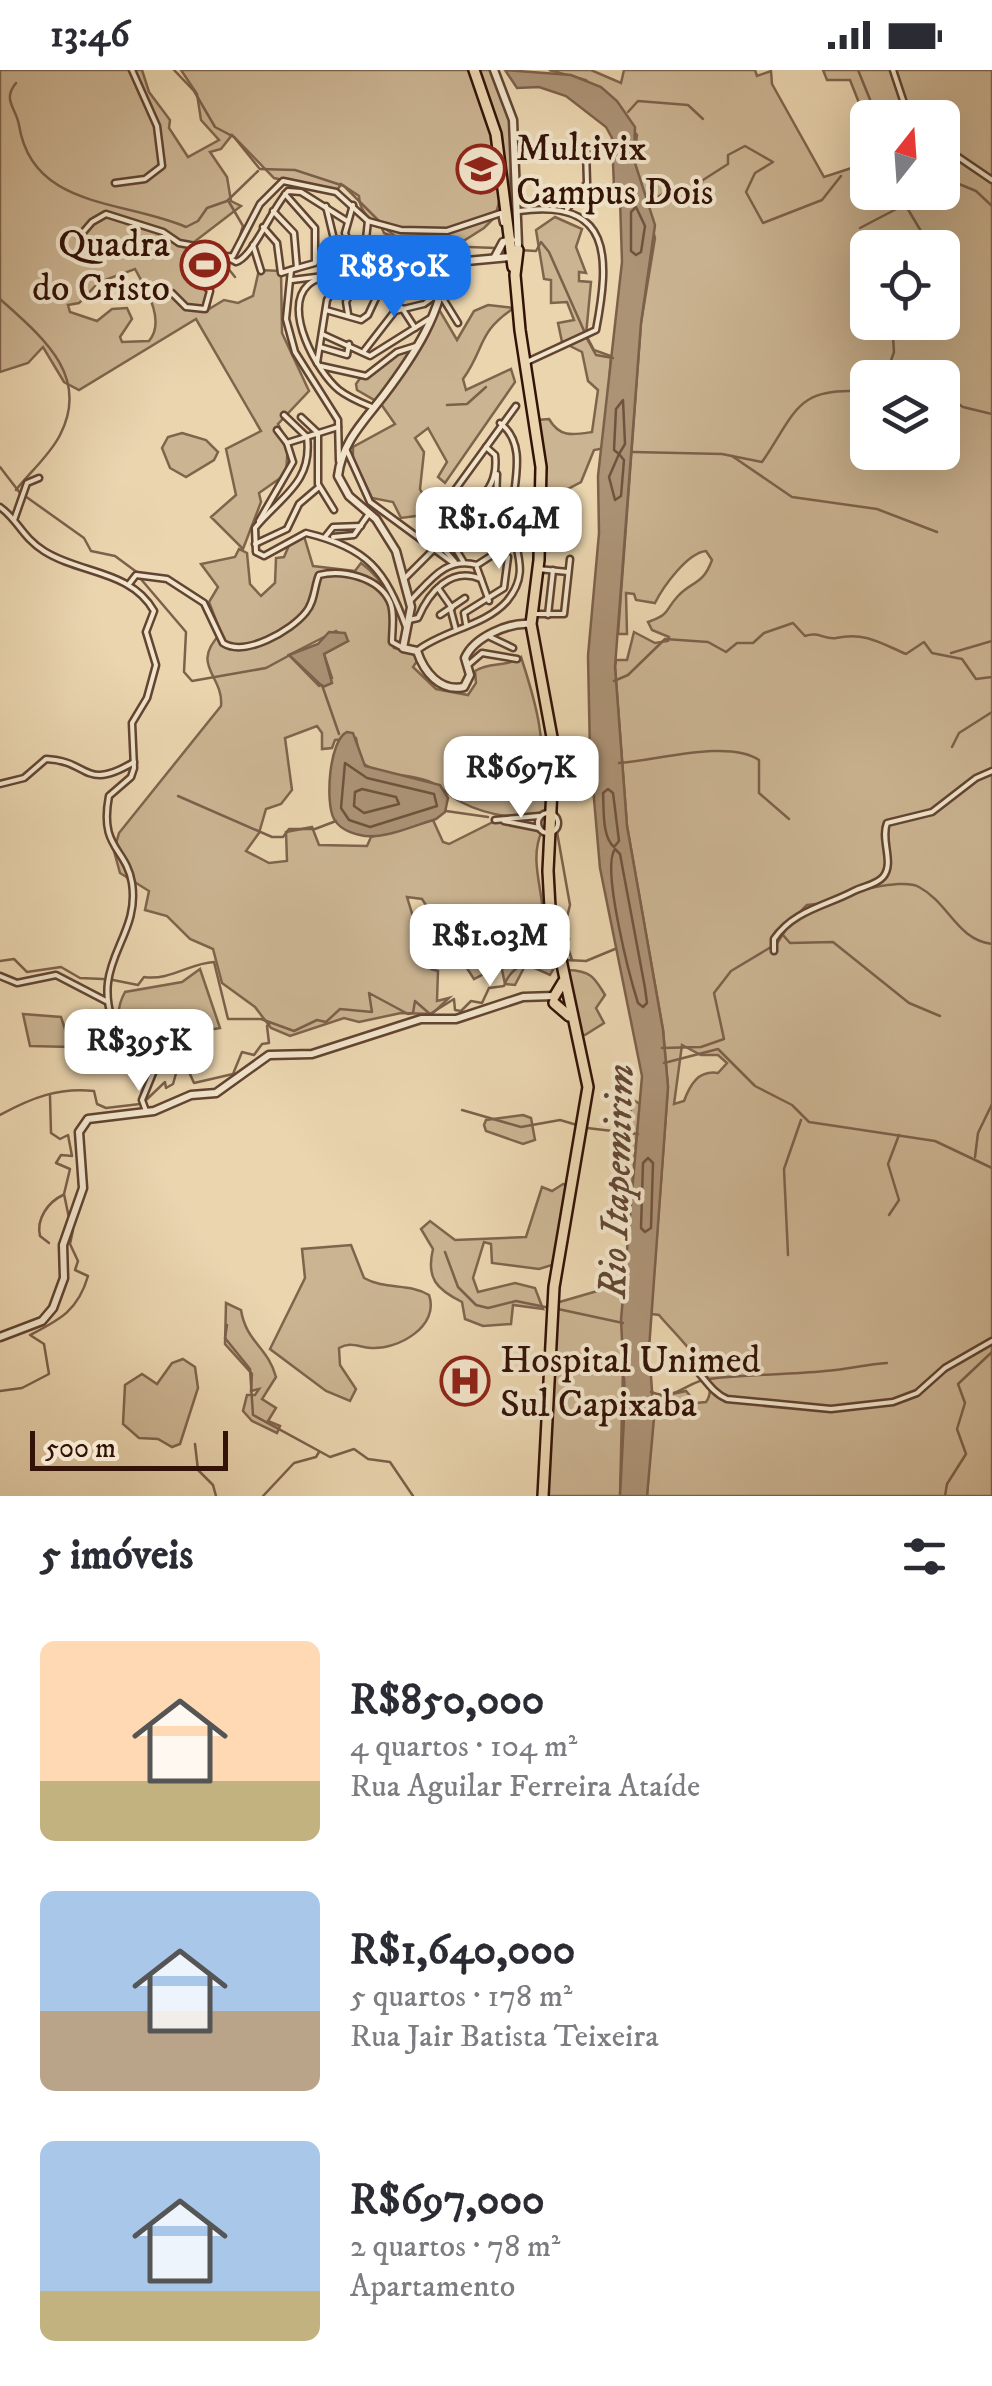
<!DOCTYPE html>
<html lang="pt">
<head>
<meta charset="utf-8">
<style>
	body { margin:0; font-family:"IM FELL DW Pica",serif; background:#f2f2f3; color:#2b2b33; height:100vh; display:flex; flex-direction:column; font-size:38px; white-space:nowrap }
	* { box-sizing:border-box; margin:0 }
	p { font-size:32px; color:#7c7c81 }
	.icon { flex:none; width:55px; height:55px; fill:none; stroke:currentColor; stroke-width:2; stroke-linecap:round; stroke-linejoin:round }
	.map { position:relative; height:1426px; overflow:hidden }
	.drawer { display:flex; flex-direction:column; background:#fff; flex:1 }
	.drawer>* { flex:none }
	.needle { width:65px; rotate:17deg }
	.controls { position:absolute; left:850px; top:30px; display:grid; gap:20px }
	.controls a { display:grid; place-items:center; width:110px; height:110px; border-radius:15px; background:#fff; box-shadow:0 10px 40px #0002; font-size:50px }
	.scale { position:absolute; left:30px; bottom:25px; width:198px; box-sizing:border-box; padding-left:10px; border:5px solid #331307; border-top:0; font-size:28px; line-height:35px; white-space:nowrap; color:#331307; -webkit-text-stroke:8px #f1e4cb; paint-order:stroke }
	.price { position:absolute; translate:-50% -85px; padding:0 22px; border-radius:20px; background:#fff; color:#222; font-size:32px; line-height:65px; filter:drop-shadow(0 2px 5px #0008) }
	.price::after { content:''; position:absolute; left:50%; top:60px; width:30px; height:22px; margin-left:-15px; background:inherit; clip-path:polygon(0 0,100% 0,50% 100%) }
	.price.active { background:#1a73e8; color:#fff }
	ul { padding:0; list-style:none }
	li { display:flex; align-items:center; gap:30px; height:250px; padding:0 40px }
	li span { display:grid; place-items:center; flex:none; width:280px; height:200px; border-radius:15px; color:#555 }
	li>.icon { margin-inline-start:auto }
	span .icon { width:120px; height:120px; fill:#fffc; stroke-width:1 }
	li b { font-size:42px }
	h2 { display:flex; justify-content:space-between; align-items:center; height:120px; padding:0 40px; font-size:42px }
	.status { display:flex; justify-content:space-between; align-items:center; height:70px; padding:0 50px; background:#fff; direction:ltr }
	.status svg { height:28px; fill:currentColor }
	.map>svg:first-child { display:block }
	.green { fill:#cbb492; stroke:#7f644c; stroke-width:2.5; fill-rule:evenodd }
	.water { fill:#ac9376; stroke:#7c604a; stroke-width:2.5 }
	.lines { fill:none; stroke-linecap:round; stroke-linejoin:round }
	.shore { stroke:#70533e; stroke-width:2.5 }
	.stream { stroke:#7c604a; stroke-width:2.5 }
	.minor-casing { stroke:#614431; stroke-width:9 }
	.tertiary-casing { stroke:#614431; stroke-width:11 }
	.trunk-casing { stroke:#331307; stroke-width:14 }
	.minor { stroke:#f1e4cb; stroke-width:4 }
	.tertiary { stroke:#f1e4cb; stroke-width:6 }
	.trunk { stroke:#ead5af; stroke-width:9 }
	.labels { text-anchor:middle; stroke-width:8; stroke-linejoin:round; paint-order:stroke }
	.poi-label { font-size:38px; fill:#331307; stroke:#f1e4cb; text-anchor:start }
	.water-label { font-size:40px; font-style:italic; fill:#634633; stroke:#f1e4cb }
</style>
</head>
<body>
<div class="status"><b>13:46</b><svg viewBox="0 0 49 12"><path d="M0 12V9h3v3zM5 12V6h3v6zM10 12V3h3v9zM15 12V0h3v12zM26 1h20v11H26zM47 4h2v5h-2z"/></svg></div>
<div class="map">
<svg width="992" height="1426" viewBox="0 0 992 1426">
	<rect width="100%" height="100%" fill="#ead5af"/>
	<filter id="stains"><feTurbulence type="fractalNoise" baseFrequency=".002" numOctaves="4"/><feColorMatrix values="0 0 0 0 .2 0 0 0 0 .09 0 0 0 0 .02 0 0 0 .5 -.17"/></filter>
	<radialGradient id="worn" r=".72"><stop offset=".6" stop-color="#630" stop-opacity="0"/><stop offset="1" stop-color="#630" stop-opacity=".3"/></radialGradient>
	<!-- green -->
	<g class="green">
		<path d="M0 0H142L149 22 170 50 169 58 188 87 219 70 201 50 197 24 181 0H471L491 50 501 125 495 147 484 158 465 170 442 171 434 182H405C397 154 360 157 359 126L341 114 336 122 274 108 232 65 221 79 210 82 227 107 231 131 241 136 194 172 196 198 211 226 209 239 224 230 238 233 253 226 259 200 281 201 282 263 309 321 278 354 288 373 286 404 259 423 261 432 243 479 211 447 236 425 226 379 261 361 196 249 79 320 64 312 43 277 28 293 0 302ZM135 199C146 219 166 251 149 271L122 272 120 267 132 249 127 238 112 239 97 251 70 242 68 235 79 233 99 212Z"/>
		<path d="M477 0H493L512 57 510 125H507L497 52Z"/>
		<path d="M549 0H591L621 13 624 0H755L757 6 771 1 772 14 824 107 867 93 868 122H942V48H868L867 53 850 10H827L823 0H992V1426H647L653 1328 686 1321 696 1333 706 1332C724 1307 675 1265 659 1245L651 1244 668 1017 663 960 627 756 615 596 616 590H627L634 562 655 573 668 571 669 567 652 560 648 552C671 544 664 541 678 526 692 511 703 515 712 490L706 481C687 483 663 517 655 533L636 530 634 524 626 523 627 564H618L641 253 655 168 634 90 637 65 586 10ZM868 178H942V252H868ZM868 308H942V382H868ZM682 975 701 985H718L727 993 718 1003C698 1000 690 1015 684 1031L674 1034Z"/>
		<path d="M555 147 582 159 576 177 586 203 579 202V211L591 212 586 265 594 280 611 286 605 378 594 380 581 412 566 420V446L555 473 543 472 537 350 549 349C560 368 573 365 592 362L598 320 588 311 582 282 562 272 558 253 574 250 567 232 551 233V210L544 209 536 160Z"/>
		<path d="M488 235 514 238C477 262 485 279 463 309L466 320 511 299 515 312 445 413 438 407 447 392 428 358 415 368 424 382 420 419 427 433 416 446 401 448 393 432 372 428 353 388V377L395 354 381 334 357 320 356 314 363 304 417 272 437 236 457 270 474 241Z"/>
		<path d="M182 363 206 370 218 382 214 390 186 407 170 398 162 378 168 367Z"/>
		<path d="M304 466 313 496 355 501 361 493C395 518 390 540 394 578L416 583 419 588 413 597 436 619 468 625 476 613 475 601C490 591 506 598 521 587 538 639 546 670 540 725L549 726V738C529 756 482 743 461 732 448 725 441 716 428 711 406 703 380 707 361 692L356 668 335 670 332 678 322 679V663L317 656 285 668 292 720 281 734 266 739 259 763 246 781 269 793 287 791 286 762 312 757 319 775 367 776 371 767 433 750 443 772 449 774 495 751 537 758 542 761C524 799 557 842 536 878L538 881 549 876 551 891 557 893 550 905 526 894 515 915 505 914 501 895 474 909 422 829 407 827 423 879 431 878V899L438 901 437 931 449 928 432 944 401 943 359 952 344 948 290 966 271 958 255 937 222 913 213 879 190 869 167 846 145 840 149 821 120 803 114 781 119 763 221 636C224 605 189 596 221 563L209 532 218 517 201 494 235 487 239 479 247 483 250 514 261 526 275 513 276 488 284 487 290 473ZM336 561 348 571 324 584 332 608 319 616 289 585Z"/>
		<path d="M557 857 569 869 565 875 568 900C593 901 595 909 605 925L596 938 604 953 585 965 579 964Z"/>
		<path d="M200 899 220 958 133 973C116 960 115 940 125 922L182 912Z"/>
		<path d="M23 944 61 947 71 977 30 976Z"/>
		<path d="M635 1031 640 1034 630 1135 622 1138C616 1127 627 1038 635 1031Z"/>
		<path d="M523 1045 531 1048 535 1070 523 1074 486 1061 484 1055 486 1050Z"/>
		<path d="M563 1114 569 1116 552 1195 539 1199 492 1193 491 1174 484 1172 473 1208 478 1222 515 1213 535 1218 543 1239 513 1235 511 1254 483 1256 465 1249 462 1232C436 1219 426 1208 433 1179L421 1159 430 1151 455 1170 526 1167 542 1117 552 1121Z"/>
		<path d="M351 1175 364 1208C385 1220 410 1213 429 1225 440 1256 398 1280 371 1278 358 1277 351 1271 339 1278L340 1295 356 1319 350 1331 326 1321 270 1279 305 1208 302 1179Z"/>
		<path d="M625 1213 620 1426H546L556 1233Z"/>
		<path d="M226 1233 241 1240C246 1272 268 1277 276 1307L262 1329 276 1338 268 1351 280 1356 277 1363 252 1351 243 1341 247 1325H255L259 1319 251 1321 252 1304 225 1274Z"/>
		<path d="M183 1289 195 1297 198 1318 180 1374 172 1377 158 1369 139 1368 123 1354 125 1315 142 1304 157 1314 172 1293Z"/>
	</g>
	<!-- water -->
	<g class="water">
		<path d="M505 0 571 5 601 17 617 31 635 57 634 90 655 155 641 253 615 597 627 756 663 960 668 1017 649 1279 654 1348 647 1426H620L625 1328 621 1250 642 1006 600 798 590 683 588 586 599 463 598 406 622 192 620 129 614 117 612 68 606 57 566 26 539 17 517 18Z"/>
		<path d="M329 562 345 563 348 571 324 584 332 613 323 617 289 585 318 574Z"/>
		<path d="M347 662 353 663 365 696 440 715 448 728 445 742 436 749C415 755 382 771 360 765 351 763 339 758 334 749 325 733 329 670 347 662Z"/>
	</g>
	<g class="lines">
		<!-- shore -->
		<g class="shore">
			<path d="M636 137 645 156 641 182 636 185 631 181V142Z"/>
			<path d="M623 330 625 374 619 384 614 380 616 339Z"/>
			<path d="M619 384 624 390 621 426 615 430 609 407Z"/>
			<path d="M345 693 367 708 434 724 437 736 370 757 349 750 341 738Z"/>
			<path d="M362 719 396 727 399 734 364 743 354 736 355 722Z"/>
			<path d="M608 719 613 723 619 771 614 777C602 767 604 740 603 723Z"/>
			<path d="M615 779 620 784 645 918 647 933 643 937 638 933C630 908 601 797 615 779Z"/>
			<path d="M648 1088 653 1093 651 1158 645 1162 641 1158 643 1093Z"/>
		</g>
		<!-- stream -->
		<g class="stream">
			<path d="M174 0 194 21 215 57 234 67 259 98"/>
			<path d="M858 0 871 32 869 42 878 48"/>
			<path d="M16 13C2 30 16 38 19 55 32 139 124 130 186 157L198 151 207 138 227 131 258 101"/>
			<path d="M628 42 638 31 688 35 703 49"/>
			<path d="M260 99 295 100 344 116 379 151 384 163 413 175 496 178"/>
			<path d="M942 107 976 121 992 136"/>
			<path d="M229 132 243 156 237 175 223 192 235 207"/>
			<path d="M646 134 669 120 690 131 703 110 728 94V85L745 76 773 92 755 103 746 122 763 153 822 130 841 106"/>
			<path d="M906 136 931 178"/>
			<path d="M860 158 904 135 911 122"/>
			<path d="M519 180 536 181 541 172 549 182 585 263"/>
			<path d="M379 186 386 192V187L408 176"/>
			<path d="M0 229C41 266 91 305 60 365 50 385 30 402 16 420"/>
			<path d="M586 267 596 285 613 288"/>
			<path d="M562 279 576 271"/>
			<path d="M885 308 894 282 892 252"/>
			<path d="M942 323 963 337 992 344"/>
			<path d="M447 335 467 334 486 317"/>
			<path d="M633 382 722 384 762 392C796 343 795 315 868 322"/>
			<path d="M732 386 792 427 877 439 937 462"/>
			<path d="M0 397 20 423"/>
			<path d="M25 426 84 468 91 481 115 486 138 503"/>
			<path d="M140 508 186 562 184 602 192 611 266 598 290 585"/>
			<path d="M951 583 992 571"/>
			<path d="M614 611 628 605 665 569 708 572 726 582 737 573H753L764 563 793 553 805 566C819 561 824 570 836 568 866 562 880 573 906 584L924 572 932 583 962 589 976 609 992 607"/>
			<path d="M322 615 339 664"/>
			<path d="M952 677 959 663 992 642"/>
			<path d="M619 693C655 691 728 669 759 690V723L789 749"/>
			<path d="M178 726 272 767H283L289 759H315L336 751"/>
			<path d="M446 741 488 747"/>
			<path d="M557 762 570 835 563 863 572 890"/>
			<path d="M863 819C878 817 907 810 919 817 949 833 957 870 992 874"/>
			<path d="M820 837 847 827"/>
			<path d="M798 844 807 835 816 834"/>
			<path d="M783 865 790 873 833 872 909 933 940 946"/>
			<path d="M776 875 788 856"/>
			<path d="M567 890 586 891 615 879"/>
			<path d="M0 891 14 889 27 902 61 897 80 908 103 909"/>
			<path d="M108 909 138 915 144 907C170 911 190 893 214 892L228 949H261L294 961 317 950 326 952 340 939 372 942 369 923 408 944 413 943 415 931 430 944 454 929 455 940 461 941 471 931 482 933 489 918 504 916C510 896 531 890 549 885L553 892"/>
			<path d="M662 978 701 977 724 969 714 923 731 901 771 877"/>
			<path d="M664 993 718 979 755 1016 792 1035 809 1052 935 1071 992 1098"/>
			<path d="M50 1026 51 1063 60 1069 68 1065 72 1086 61 1085 56 1093 70 1099 64 1124 69 1148"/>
			<path d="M145 1031 165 1012 166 1018 173 1014 177 1000 189 1002 194 1013 233 1004 242 982 254 985 262 974 269 973 267 956 270 953"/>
			<path d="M462 1040 521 1057 560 1050 577 1055"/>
			<path d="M0 1045C31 1028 59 1017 94 1021L97 1034 106 1038 140 1034"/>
			<path d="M587 1058 638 1064"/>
			<path d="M975 1087 978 1063 992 1034"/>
			<path d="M889 1145 899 1130 888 1094 899 1065"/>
			<path d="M49 1173 40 1166C36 1149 48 1132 63 1125"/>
			<path d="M445 1182 458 1217 476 1235 488 1238 516 1231 550 1238"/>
			<path d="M788 1185 784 1099 801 1050"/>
			<path d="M558 1239 623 1253"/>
			<path d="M227 1255 225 1268 250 1299 253 1345 330 1387 354 1379 368 1389 390 1392 413 1426"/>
			<path d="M0 1321 22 1318 49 1304 44 1274 30 1265C59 1250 78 1241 88 1206L75 1200 78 1191 70 1174 73 1160"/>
			<path d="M651 1322C674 1332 686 1312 708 1309 747 1304 786 1305 825 1301 846 1300 866 1294 887 1293"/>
			<path d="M195 1374 198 1400 213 1415 216 1426"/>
			<path d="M263 1426 294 1393 316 1387 319 1382"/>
			<path d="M945 1426 947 1414 966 1384 957 1359 965 1333 958 1314 992 1282"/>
		</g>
		<!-- minor casing -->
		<g class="minor-casing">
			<g id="minor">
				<path d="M893 0 909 48"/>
				<path d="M942 76 992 110"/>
				<path d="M115 113 145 109 162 96 157 56 132 0"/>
				<path d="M285 124 315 158V193L297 198"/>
				<path d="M353 135 345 163 354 187 371 184"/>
				<path d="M326 136 339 190"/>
				<path d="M567 139 587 113 586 80"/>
				<path d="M519 141C612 128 610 187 596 260L529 291"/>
				<path d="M368 151 366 169 390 214"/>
				<path d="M263 157 277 173 281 203 297 198 294 163 273 141"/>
				<path d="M79 167 92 152 106 144 163 162 179 173 212 179 236 192C253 187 272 138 288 121L301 122 347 151"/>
				<path d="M253 175 261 201"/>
				<path d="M413 189 440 193"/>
				<path d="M291 200 286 249 295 282 338 350 339 391"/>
				<path d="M328 204C323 207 313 210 308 215 282 239 317 302 339 320 349 328 362 333 374 338"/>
				<path d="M292 210 363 201 390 216 429 217 440 193"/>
				<path d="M172 223 186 237 205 239 210 221C201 211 191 202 200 188L233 186 260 134 283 111 336 122 368 151 401 160 447 161 501 143 503 153"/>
				<path d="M442 227 458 253"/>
				<path d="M402 238 415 258"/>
				<path d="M326 240 361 250 368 245 383 213"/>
				<path d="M348 244 346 232 360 204"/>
				<path d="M322 264 370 286 429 249"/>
				<path d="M320 277 347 285 349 274"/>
				<path d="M364 281 395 241 424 234 439 223"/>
				<path d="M317 293 327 230 344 204"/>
				<path d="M321 296 366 306 397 282 416 276"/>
				<path d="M284 345 307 367C313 413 280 427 255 458L256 482 264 486 306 463C368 478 385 500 406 557"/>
				<path d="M301 347 318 363"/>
				<path d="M318 363V414L334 440"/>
				<path d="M287 373 338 357"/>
				<path d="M347 381 370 432 453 493"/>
				<path d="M478 435 491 462"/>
				<path d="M0 437C19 451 21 466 44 481 80 504 131 500 154 541L146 562 156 595 147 628 132 653 134 698 131 707 109 726C99 779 126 777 132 813 141 871 86 892 117 963 125 981 143 988 153 1003L142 1030 146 1041"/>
				<path d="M14 450 27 413 39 408"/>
				<path d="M433 450C467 439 500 427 495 385L486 377"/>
				<path d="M259 451 293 392 287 373 277 360"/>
				<path d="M431 453 516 336"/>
				<path d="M431 453 447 465 463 491"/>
				<path d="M431 453 429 462 455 492"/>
				<path d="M325 467 333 457 361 456"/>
				<path d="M333 467 354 465 368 445"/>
				<path d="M255 474 287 459 299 434 319 417"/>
				<path d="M477 498 489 531"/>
				<path d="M538 499 568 502"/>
				<path d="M405 508 433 480"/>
				<path d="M129 514 136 505 167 509 204 533 223 573C245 587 291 561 306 542 315 531 314 517 319 505 342 499 379 507 390 532 395 543 392 560 392 572L403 578"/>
				<path d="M438 518 452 538"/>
				<path d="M410 531C430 511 446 486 477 495L494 484 497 404"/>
				<path d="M451 541 456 560"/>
				<path d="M536 544H564L570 489"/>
				<path d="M440 545 465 528"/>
				<path d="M548 545 553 500"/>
				<path d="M409 550 418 548C429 522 451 496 481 509"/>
				<path d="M466 554 464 543 504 518 508 487"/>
				<path d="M490 567 513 578"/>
				<path d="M418 580C444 560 485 556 507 531 532 501 513 480 512 449 511 418 530 376 500 353"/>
				<path d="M468 595 482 583 517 589"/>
				<path d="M0 714 24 708 46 689C91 691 83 722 134 692"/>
				<circle cx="548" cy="753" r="10"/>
				<path d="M495 750 539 746"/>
				<path d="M504 751 539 758"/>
				<path d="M774 881V869C794 840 826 836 854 821 864 816 876 815 883 807 895 793 880 770 887 753L932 742 976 708 992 701"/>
				<path d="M0 906 17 913 56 905 106 931"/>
				<path d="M688 1292C703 1304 710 1322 727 1329L831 1339 893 1332 917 1323 945 1298 992 1271"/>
			</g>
		</g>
		<!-- tertiary casing -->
		<g class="tertiary-casing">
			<g id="tertiary">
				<path d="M494 0 513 50 518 175"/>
				<path d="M495 187 503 172 512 170"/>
				<path d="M510 187 445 193C444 241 412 288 384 325 364 351 342 372 338 406L349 426 376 449 396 481 411 537 403 578 417 581C424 602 440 622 464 617L470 605 465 588C474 567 509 552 531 554"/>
				<path d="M0 1267 42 1251 53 1238 64 1208 63 1175 83 1118 79 1062 88 1049 154 1041 191 1025 216 1023 269 985 312 984 421 949H456L523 927 554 926"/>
			</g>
		</g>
		<!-- trunk casing -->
		<g class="trunk-casing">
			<g id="trunk">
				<path d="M474 0 496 64 513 197"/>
				<path d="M518 180 515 205 520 260 541 397 539 490 531 554 554 678 548 801 550 838 588 1017 554 1217 543 1426"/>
				<path d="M554 927 563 912"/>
				<path d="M554 933 569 946"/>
			</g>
		</g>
		<!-- minor -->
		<use href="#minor" class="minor"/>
		<!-- tertiary -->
		<use href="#tertiary" class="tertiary"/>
		<!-- trunk -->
		<use href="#trunk" class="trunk"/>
	</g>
	<!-- icons -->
	<defs>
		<g id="university-ring" transform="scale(2.5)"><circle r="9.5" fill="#f1e4cb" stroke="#8f2418" stroke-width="1.5"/><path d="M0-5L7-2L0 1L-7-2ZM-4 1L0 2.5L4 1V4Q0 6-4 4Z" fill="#8f2418"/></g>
		<g id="stadium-ring" transform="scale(2.5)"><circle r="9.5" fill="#f1e4cb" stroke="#8f2418" stroke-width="1.5"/><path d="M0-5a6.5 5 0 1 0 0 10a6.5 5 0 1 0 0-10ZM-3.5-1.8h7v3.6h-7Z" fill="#8f2418"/></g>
		<g id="hospital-ring" transform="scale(2.5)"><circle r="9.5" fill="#f1e4cb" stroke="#8f2418" stroke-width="1.5"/><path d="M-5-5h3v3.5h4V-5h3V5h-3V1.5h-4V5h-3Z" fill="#8f2418"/></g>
	</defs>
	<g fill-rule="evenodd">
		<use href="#university-ring" x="481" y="99"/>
		<use href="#stadium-ring" x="205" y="195"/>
		<use href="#hospital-ring" x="465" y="1311"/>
	</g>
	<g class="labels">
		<!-- poi labels -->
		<g class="poi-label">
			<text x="516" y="90">Multivix<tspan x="516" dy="44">Campus Dois</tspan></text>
			<text x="170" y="186" text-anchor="end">Quadra<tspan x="170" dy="44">do Cristo</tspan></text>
			<text x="500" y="1302">Hospital Unimed<tspan x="500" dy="44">Sul Capixaba</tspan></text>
		</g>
		<!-- water labels -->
		<g class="water-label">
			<text transform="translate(615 1111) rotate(-88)" y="14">Rio Itapemirim</text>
		</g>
	</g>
	<rect width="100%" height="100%" filter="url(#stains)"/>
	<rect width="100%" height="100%" fill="url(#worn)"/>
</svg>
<div class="controls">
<a><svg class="needle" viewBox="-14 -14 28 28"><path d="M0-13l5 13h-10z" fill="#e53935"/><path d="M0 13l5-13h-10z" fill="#7c7c81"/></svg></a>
<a><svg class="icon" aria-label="locate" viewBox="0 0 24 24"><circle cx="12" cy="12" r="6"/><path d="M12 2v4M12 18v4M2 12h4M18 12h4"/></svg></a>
<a><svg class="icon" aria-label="layers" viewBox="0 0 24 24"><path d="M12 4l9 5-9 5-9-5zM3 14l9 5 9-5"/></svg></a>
</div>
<div class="scale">500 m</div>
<b class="price active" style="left:394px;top:250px">R$850K</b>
<b class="price" style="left:499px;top:502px">R$1.64M</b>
<b class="price" style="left:521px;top:751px">R$697K</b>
<b class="price" style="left:490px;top:919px">R$1.03M</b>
<b class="price" style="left:139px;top:1024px">R$395K</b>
</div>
<section class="drawer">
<h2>5 imóveis<svg class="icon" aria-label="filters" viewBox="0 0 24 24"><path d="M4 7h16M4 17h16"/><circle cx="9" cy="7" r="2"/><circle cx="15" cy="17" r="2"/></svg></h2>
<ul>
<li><span style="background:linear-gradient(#ffd9b3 70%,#c2b280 0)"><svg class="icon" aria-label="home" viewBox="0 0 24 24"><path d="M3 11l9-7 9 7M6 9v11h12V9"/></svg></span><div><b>R$850,000</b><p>4 quartos · 104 m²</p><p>Rua Aguilar Ferreira Ataíde</p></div></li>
<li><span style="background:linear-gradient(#a9c7e8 60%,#b9a48a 0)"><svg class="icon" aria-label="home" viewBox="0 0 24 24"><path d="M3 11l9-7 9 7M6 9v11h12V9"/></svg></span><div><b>R$1,640,000</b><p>5 quartos · 178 m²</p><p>Rua Jair Batista Teixeira</p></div></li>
<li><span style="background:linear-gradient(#a9c7e8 75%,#c2b280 0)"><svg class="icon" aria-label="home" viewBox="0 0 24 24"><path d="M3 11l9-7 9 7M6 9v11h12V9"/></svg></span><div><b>R$697,000</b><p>2 quartos · 78 m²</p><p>Apartamento</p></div></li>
</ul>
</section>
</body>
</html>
